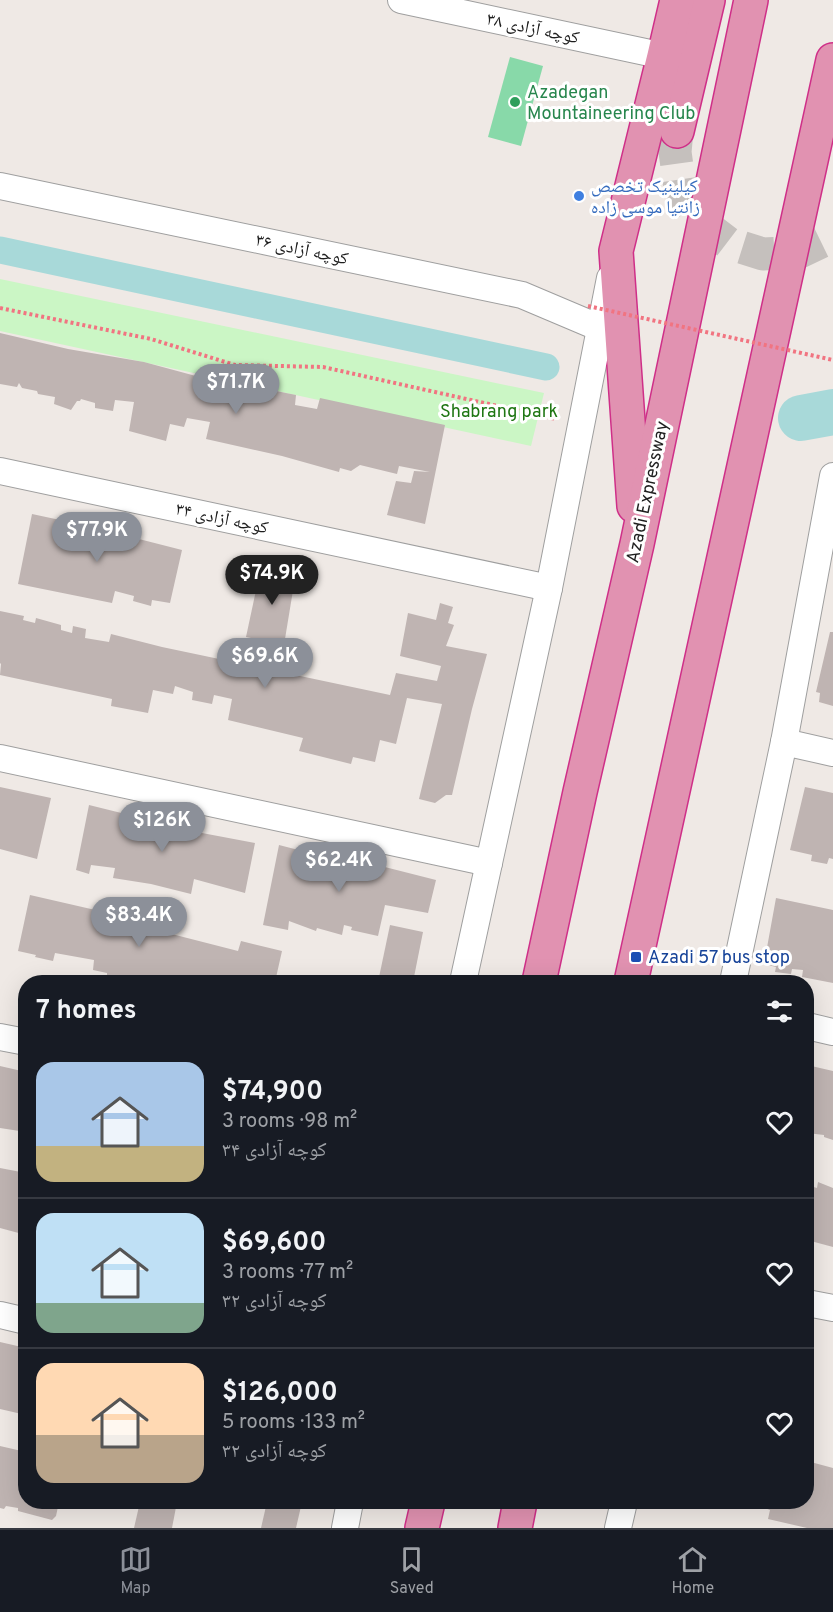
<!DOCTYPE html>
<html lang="en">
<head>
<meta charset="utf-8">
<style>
	body { margin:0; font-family:Overpass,"Noto Naskh Arabic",sans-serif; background:#20242c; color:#f1f3f6; height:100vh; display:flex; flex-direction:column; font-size:22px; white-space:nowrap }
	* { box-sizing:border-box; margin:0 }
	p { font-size:20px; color:#9ea1a6 }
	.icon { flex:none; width:33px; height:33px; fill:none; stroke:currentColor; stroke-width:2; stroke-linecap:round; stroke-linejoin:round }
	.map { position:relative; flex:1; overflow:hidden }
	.drawer { position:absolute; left:18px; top:975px; width:796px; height:534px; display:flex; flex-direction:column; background:#171b24; border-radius:24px; box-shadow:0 6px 24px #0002 }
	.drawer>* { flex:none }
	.price { position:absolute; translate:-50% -51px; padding:0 14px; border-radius:21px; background:#8c9099; color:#fff; font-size:20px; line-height:39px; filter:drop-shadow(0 2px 3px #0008) }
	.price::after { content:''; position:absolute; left:50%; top:36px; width:18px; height:14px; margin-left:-9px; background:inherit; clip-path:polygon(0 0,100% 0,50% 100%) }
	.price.on { background:#222; color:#fff }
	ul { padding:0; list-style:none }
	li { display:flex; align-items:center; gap:18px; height:150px; padding:0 18px }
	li+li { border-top:2px solid #363941 }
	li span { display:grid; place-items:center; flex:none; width:168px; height:120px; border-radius:18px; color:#555 }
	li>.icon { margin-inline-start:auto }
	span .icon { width:72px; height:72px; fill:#fffc; stroke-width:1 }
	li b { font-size:26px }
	h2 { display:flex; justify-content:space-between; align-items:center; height:72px; padding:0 18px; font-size:26px }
	.dock { display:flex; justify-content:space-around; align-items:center; height:84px; border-top:2px solid #363941; background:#171b24; font-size:16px; color:#9ea1a6 }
	.dock a { display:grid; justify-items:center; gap:3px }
	.dock .on { color:#8c9099 }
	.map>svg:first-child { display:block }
	.park { fill:#cbf6c5 }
	.pitch { fill:#88d9a9 }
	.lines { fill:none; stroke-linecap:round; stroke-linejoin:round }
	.canal { stroke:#a8d9d9; stroke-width:27 }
	.river { stroke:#a8d9d9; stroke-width:46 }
	.building { fill:#bfb4b2 }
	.highway-tunnel { stroke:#c5c0bd; stroke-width:33; stroke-dasharray:33 16; stroke-linecap:butt }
	.minor-casing { stroke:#9f9f9f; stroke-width:28 }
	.highway-casing { stroke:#cf2f88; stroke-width:36 }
	.path { stroke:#f17481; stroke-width:4; stroke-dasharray:3 3; stroke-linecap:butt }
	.minor { stroke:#fff; stroke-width:26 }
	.highway { stroke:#e192b1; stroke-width:33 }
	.path-bridge { stroke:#f17481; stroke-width:4; stroke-dasharray:3 3; stroke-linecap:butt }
	.leisure-dot { fill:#2e9e5b; stroke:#fff; stroke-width:2 }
	.shop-dot { fill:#3f7fe0; stroke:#fff; stroke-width:2 }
	.transit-dot { fill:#1a4fb4; stroke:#fff; stroke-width:2 }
	.labels { text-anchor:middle; stroke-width:6; stroke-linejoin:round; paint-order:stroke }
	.street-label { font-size:18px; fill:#1e1e1e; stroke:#fff }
	.leisure-label { font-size:18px; fill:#27864d; stroke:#fff; text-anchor:start }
	.shop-label { font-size:18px; fill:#366cbe; stroke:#fff; text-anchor:start }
	.park-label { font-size:18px; fill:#1f7613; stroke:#fff }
	.transit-label { font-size:18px; fill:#164399; stroke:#fff; text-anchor:start }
</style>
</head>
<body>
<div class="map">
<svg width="833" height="1528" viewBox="0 0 833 1528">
	<rect width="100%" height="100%" fill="#efe9e5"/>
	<!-- park -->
	<path class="park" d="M0 279 544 393 531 446 0 331Z"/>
	<!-- pitch -->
	<path class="pitch" d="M510 57 543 66 521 146 488 137Z"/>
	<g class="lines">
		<!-- canal -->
		<path class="canal" d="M0 250 546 367"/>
		<!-- river -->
		<path class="river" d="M801 418 833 412"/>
	</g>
	<!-- building -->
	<g class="building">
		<path d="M0 333 68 349 144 362 218 382V379L296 395 295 405 317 409 320 398 445 425 425 524 387 515 396 481 411 483 414 471 430 472 399 466 397 474 360 465 351 471 340 468 339 472 282 456 206 439 210 422 187 418 184 427 170 424 166 441 129 431 134 402 115 400 113 411 95 408V403L81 399 80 401H77L71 410 54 404 55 397 38 394 37 391 22 388 19 383 17 387 0 384Z"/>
		<path d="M32 514 88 526 182 550 170 603 152 600 151 606 133 601 134 596 115 591 112 603 18 584Z"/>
		<path d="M261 567 296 572 284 645 246 637Z"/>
		<path d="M440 603 453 607 448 623 454 625 446 646 487 654 472 709 452 795H446L435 803 419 799 442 704 407 698 396 744 380 740 375 762 353 757 351 764 299 751 303 738 228 720 232 699 214 695 212 704 192 700 193 692 175 686 173 694 153 690 148 713 111 706 112 699 0 675 1 664 0 663V611L24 616 23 620 35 623 36 618 61 625V630L72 633 73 626 86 629 85 638 109 642 111 634 162 647 390 695 396 673 437 681 441 666 400 656 408 613 436 620Z"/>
		<path d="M830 632H833V706L819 702 820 693 816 692Z"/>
		<path d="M0 787 51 798 37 859 0 849Z"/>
		<path d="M805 787 833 793V859L829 858 827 864 811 861 812 855 790 850Z"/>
		<path d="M89 805 202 833 255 843 245 893 194 879 191 894 151 884 113 878 115 868 91 865 89 874 76 870Z"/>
		<path d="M279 845 372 869 373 864 436 880 428 913 385 905 378 936 351 930 352 927 344 925 342 935 317 928 316 931 289 921 288 930 263 925Z"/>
		<path d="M30 895 104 912 103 917 130 924 131 917 156 923V930L238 951 241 941 282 951 275 982H136L107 975V973L93 970 94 960 55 953 53 961 35 957 36 955 18 951Z"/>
		<path d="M776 898 833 910V983L802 977 803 970 792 969 791 974 775 972 776 967 764 964Z"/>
		<path d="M390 925 423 932 413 982H378Z"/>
		<path d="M807 1065 833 1071V1140L824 1137V1135L807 1133Z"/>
		<path d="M0 1066 26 1072V1132L0 1128Z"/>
		<path d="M0 1168 26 1173V1235L0 1228Z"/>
		<path d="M818 1182 833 1188V1247L807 1240V1185L817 1188Z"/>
		<path d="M0 1342 26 1348V1415L0 1409Z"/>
		<path d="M0 1446 26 1452V1502H59L56 1516 52 1520 18 1511V1508L6 1506 4 1509 0 1508Z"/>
		<path d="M807 1461 833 1468V1528H807L768 1519 770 1510 759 1506 760 1502H807Z"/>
		<path d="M140 1502H177L172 1528H134Z"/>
		<path d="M267 1502H302L296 1528H261Z"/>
		<path d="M730 1502H747L745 1509 730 1505Z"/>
	</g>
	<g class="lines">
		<!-- highway-tunnel -->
		<path class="highway-tunnel" d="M677 131 675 152 680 188 699 221 728 243 763 254 800 252 833 236"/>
		<!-- minor casing -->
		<g class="minor-casing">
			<g id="minor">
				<path d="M401 0 664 56"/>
				<path d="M0 186 522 295 600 328"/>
				<path d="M0 471 549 588"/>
				<path d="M784 742 833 753"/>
				<path d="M0 758 489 863"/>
				<path d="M463 982 549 588 610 278"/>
				<path d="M733 982 784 742 833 476"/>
				<path d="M807 1026 833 1032"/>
				<path d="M0 1037 26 1042"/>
				<path d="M807 1303 833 1308"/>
				<path d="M0 1315 26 1321"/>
				<path d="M345 1528 350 1502"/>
				<path d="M618 1528 624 1502"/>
			</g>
		</g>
		<!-- highway casing -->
		<g class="highway-casing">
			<g id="highway">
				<path d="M677 131 708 0"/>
				<path d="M634 506 616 251 664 56 677 0"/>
				<path d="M539 982 580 792 637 544 751 0"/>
				<path d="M631 982 833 60"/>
				<path d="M422 1528 428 1502"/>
				<path d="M515 1528 520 1502"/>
			</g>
		</g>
		<!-- path -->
		<path class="path" d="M0 308 151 339 235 365 323 367 556 419"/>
		<!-- minor -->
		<use href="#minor" class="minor"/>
		<!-- highway -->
		<use href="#highway" class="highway"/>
		<!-- path-bridge -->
		<path class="path-bridge" d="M588 306 833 360"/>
	</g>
	<!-- markers -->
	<circle class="leisure-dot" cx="515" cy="102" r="6"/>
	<circle class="shop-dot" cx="579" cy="196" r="6"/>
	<rect class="transit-dot" x="630" y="951" width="12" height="12" rx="3"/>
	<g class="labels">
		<!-- street labels -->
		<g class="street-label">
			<text transform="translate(533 28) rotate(12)" y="6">کوچه آزادی ۳۸</text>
			<text transform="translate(302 249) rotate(12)" y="6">کوچه آزادی ۳۶</text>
			<text transform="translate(647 492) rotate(-78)" y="6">Azadi Expressway</text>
			<text transform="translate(222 518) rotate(12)" y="6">کوچه آزادی ۳۴</text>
		</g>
		<!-- leisure labels -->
		<g class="leisure-label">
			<text x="527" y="98">Azadegan<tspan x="527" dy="21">Mountaineering Club</tspan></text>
		</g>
		<!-- shop labels -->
		<g class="shop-label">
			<text x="591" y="192">کیلینیک تخصص<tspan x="591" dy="21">زانتیا موسی زاده</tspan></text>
		</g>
		<!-- park labels -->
		<g class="park-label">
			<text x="499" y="417">Shabrang park</text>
		</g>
		<!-- transit labels -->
		<g class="transit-label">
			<text x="648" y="963">Azadi 57 bus stop</text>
		</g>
	</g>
</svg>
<b class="price" style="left:236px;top:415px">$71.7K</b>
<b class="price" style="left:97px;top:563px">$77.9K</b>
<b class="price on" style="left:272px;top:606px">$74.9K</b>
<b class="price" style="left:265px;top:689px">$69.6K</b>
<b class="price" style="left:162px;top:853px">$126K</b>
<b class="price" style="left:339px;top:893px">$62.4K</b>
<b class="price" style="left:139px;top:948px">$83.4K</b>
<section class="drawer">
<h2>7 homes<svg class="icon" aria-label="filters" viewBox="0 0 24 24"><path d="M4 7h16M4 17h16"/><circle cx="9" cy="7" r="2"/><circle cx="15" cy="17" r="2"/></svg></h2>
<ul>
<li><span style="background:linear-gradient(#a9c7e8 70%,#c2b280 0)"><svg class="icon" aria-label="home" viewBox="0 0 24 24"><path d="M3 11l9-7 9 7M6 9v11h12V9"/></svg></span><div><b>$74,900</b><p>3 rooms · 98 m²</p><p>کوچه آزادی ۳۴</p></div><svg class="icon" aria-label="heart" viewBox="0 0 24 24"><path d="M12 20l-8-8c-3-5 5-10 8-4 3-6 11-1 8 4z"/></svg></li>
<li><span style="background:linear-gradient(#bfe0f5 75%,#7fa58c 0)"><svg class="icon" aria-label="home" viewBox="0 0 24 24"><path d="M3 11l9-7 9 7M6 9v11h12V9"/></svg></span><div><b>$69,600</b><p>3 rooms · 77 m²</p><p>کوچه آزادی ۳۲</p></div><svg class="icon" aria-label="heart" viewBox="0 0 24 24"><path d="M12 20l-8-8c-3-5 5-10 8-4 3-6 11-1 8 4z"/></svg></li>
<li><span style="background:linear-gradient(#ffd9b3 60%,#b9a48a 0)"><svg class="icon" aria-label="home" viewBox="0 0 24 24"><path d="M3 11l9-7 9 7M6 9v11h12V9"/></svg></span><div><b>$126,000</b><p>5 rooms · 133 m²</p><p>کوچه آزادی ۳۲</p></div><svg class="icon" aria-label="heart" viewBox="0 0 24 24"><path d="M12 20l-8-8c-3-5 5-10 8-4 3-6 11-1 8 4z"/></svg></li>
</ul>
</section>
</div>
<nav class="dock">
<a class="on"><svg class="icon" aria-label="map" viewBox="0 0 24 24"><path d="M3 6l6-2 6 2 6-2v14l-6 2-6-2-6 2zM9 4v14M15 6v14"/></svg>Map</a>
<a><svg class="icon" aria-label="saved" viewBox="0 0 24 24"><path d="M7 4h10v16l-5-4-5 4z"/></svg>Saved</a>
<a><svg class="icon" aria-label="home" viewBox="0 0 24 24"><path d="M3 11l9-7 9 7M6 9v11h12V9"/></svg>Home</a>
</nav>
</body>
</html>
